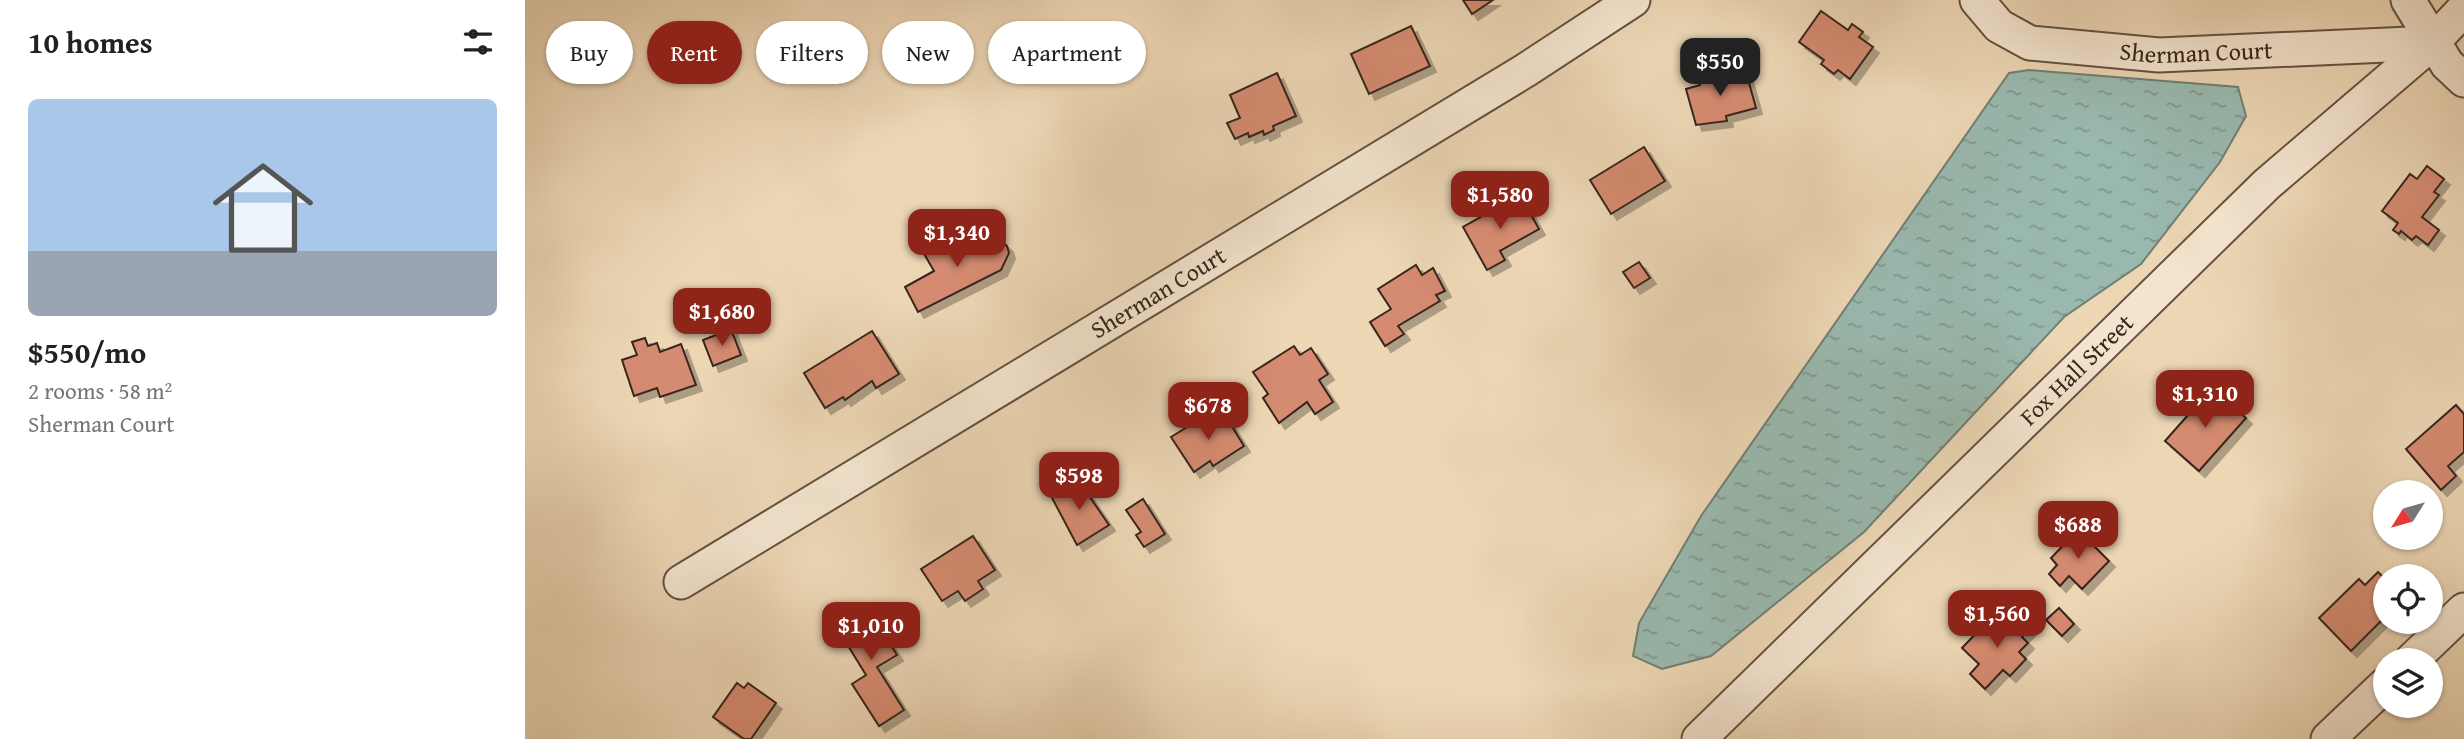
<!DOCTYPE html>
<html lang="en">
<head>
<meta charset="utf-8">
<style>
	body { margin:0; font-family:"Gentium Book Plus",serif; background:#f6f6f6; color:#222; height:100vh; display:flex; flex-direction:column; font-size:26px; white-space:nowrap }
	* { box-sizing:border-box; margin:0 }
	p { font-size:23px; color:#767676 }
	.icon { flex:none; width:38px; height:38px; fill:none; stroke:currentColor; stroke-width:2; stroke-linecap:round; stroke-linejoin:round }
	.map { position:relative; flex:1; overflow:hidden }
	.drawer { display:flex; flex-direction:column; background:#fff; width:525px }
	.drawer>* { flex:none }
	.top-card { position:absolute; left:21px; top:21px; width:665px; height:63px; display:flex; gap:14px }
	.needle { width:46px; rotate:233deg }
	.buttons { position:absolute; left:1848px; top:480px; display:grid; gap:14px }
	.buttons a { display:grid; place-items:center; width:70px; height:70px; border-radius:50%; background:#fff; box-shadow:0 2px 5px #0004; font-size:35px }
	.price { position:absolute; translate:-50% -60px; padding:0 16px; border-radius:14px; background:#8f2418; color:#fff; font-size:23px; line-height:46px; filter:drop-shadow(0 2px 4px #0008) }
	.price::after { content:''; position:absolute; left:50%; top:42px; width:21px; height:16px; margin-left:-10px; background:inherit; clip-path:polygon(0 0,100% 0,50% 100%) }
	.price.selected { background:#222; color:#fff }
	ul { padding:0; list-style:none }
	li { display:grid; align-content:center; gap:14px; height:371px; padding:0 28px }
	li span { display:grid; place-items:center; height:217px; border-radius:10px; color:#555 }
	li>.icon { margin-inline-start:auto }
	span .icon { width:126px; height:126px; fill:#fffc; stroke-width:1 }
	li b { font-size:30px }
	h2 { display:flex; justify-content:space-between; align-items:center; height:84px; padding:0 28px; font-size:30px }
	.tag { padding:0 24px; border-radius:32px; background:#fff; box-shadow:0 2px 5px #0004; font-size:24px; line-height:63px }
	.tag.selected { background:#8f2418; color:#fff }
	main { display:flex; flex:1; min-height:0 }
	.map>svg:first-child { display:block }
	.water { fill:url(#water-ripples); stroke:#727e74; stroke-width:2 }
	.building { fill:#d58b71; stroke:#37251c; stroke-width:2; filter:url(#shadow) }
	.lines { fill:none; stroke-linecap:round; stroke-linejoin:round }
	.minor-casing { stroke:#645142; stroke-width:37 }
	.minor { stroke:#f3e4ce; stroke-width:33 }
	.labels { text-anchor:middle; stroke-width:5; stroke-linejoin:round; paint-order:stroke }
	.street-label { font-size:24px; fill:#37251c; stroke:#f3e4ce }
</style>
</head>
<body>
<main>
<section class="drawer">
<h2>10 homes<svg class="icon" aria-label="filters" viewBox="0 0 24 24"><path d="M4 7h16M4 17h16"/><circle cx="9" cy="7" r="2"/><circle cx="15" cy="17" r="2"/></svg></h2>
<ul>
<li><span style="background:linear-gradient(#a9c7e8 70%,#9aa5b1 0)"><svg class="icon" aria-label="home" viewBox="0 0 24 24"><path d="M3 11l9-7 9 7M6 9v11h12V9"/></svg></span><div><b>$550/mo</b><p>2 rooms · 58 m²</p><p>Sherman Court</p></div></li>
</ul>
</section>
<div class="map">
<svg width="1939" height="739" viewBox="0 0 1939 739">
	<defs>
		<pattern id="water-ripples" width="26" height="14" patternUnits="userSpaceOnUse" patternTransform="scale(1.75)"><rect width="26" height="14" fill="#99b9af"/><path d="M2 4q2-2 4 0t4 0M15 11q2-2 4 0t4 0" fill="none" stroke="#7e968e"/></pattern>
		<filter id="shadow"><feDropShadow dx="6" dy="6" stdDeviation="0" flood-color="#0004"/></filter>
	</defs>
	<rect width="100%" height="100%" fill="#ecd6b4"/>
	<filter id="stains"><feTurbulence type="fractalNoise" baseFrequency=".00286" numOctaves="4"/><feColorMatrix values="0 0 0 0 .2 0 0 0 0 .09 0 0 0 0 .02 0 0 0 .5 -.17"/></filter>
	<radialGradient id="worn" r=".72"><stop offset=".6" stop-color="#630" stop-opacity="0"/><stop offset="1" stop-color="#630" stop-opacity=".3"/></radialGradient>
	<!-- water -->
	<path class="water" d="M1504 70 1713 87 1721 116 1695 162 1616 264 1539 317 1339 532 1186 656 1137 669 1108 656 1114 623 1176 516 1484 73Z"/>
	<!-- building -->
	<g class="building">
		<path d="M938 0H968L947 14Z"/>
		<path d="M1296 11 1323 30 1327 24 1338 32 1334 37 1348 47 1325 79 1313 70 1309 74 1296 64 1299 60 1274 42Z"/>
		<path d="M886 26 905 66 844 94 826 54Z"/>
		<path d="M1221 72 1231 108 1201 116 1202 121 1171 125 1161 89 1175 85 1174 78 1187 74 1188 81Z"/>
		<path d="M752 73 771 116 748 126 749 130 739 135 738 131 724 137 723 133 710 139 702 123 715 118 705 95Z"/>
		<path d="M1119 147 1140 181 1086 214 1065 180Z"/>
		<path d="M1902 166 1919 179 1909 192 1914 195 1897 217 1914 230 1903 245 1891 236 1887 240 1876 231 1874 234 1868 230 1873 223 1857 211 1885 174 1892 179Z"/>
		<path d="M995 195 1014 229 975 251 980 260 962 270 938 227Z"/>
		<path d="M456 232 460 241 473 238 482 246 484 253 476 270 393 312 380 287 409 271 398 252 420 240 426 249Z"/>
		<path d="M1114 262 1125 278 1109 288 1098 272Z"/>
		<path d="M891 265 897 275 908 268 920 291 911 295 915 301 873 326 879 334 860 346 845 322 866 309 853 289Z"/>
		<path d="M206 329 216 355 188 366 178 340Z"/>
		<path d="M347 331 374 374 351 388 347 381 320 400 318 397 300 408 279 373Z"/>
		<path d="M120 338 123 346 132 343 135 352 156 344 171 385 135 397 132 388 109 396 97 360 112 355 107 342Z"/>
		<path d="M769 346 775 355 786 348 803 374 794 380 808 402 790 414 782 402 754 423 738 398 743 394 728 372Z"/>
		<path d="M1687 388 1721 418 1674 471 1640 441Z"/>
		<path d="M1931 405 1939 414V452L1923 466 1931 476 1916 490 1881 449Z"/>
		<path d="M700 415 719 446 688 466 685 461 669 472 646 437 680 416 683 420 690 416 692 420Z"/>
		<path d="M554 481 584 525 552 545 526 496Z"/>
		<path d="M618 499 640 534 619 547 611 535 616 532 601 510Z"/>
		<path d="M1553 530 1584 561 1557 589 1544 576 1535 586 1524 574 1532 565 1526 558Z"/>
		<path d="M448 536 470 570 453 581 458 589 440 601 433 591 417 601 396 569Z"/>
		<path d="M1853 572 1860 579V617L1826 651 1794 618 1834 579 1840 585Z"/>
		<path d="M340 604 372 655 352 667 379 710 354 726 327 684 341 675 309 623Z"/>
		<path d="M1534 608 1549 624 1537 636 1521 620Z"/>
		<path d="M1489 615 1504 630 1497 637 1503 643 1494 652 1501 659 1485 676 1478 670 1460 689 1445 674 1454 664 1437 648 1455 629 1461 634 1476 618 1482 623Z"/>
		<path d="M212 683 219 688 223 683 251 703 226 739H219L188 717Z"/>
	</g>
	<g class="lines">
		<!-- minor casing -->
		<g class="minor-casing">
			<g id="minor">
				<path id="s1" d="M1452 0 1474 26 1505 43 1634 55 1907 43"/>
				<path d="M1883 0 1922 64 1939 80"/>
				<path id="s2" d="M156 582 1001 70 1108 0"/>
				<path d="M1887 660 1939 610"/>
				<path id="s3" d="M1174 739 1742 184 1907 43 1939 9"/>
				<path d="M1803 739 1860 685"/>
			</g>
		</g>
		<!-- minor -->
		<use href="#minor" class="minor"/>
	</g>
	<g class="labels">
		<!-- street labels -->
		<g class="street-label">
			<text dy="8" stroke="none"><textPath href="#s1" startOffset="236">Sherman Court</textPath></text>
			<text dy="8" stroke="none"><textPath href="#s2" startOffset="558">Sherman Court</textPath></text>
			<text dy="8" stroke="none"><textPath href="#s3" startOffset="528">Fox Hall Street</textPath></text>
		</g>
	</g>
	<rect width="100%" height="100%" filter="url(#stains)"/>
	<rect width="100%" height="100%" fill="url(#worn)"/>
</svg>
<div class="buttons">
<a><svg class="needle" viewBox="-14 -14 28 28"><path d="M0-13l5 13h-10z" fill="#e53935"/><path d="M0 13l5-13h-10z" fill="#767676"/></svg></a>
<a><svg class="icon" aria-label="locate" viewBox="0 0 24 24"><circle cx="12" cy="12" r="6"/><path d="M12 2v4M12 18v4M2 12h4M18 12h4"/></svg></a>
<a><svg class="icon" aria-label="layers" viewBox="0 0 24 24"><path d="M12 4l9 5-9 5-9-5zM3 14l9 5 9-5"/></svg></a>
</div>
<b class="price selected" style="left:1195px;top:98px">$550</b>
<b class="price" style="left:975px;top:231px">$1,580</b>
<b class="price" style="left:432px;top:269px">$1,340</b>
<b class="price" style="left:197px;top:348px">$1,680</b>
<b class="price" style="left:1680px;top:430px">$1,310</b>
<b class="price" style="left:683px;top:442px">$678</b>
<b class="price" style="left:554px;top:512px">$598</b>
<b class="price" style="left:1553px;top:561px">$688</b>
<b class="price" style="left:1472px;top:650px">$1,560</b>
<b class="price" style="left:346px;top:662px">$1,010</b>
<div class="top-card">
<a class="tag">Buy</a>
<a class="tag selected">Rent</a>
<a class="tag">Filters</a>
<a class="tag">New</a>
<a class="tag">Apartment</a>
</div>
</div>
</main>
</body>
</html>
